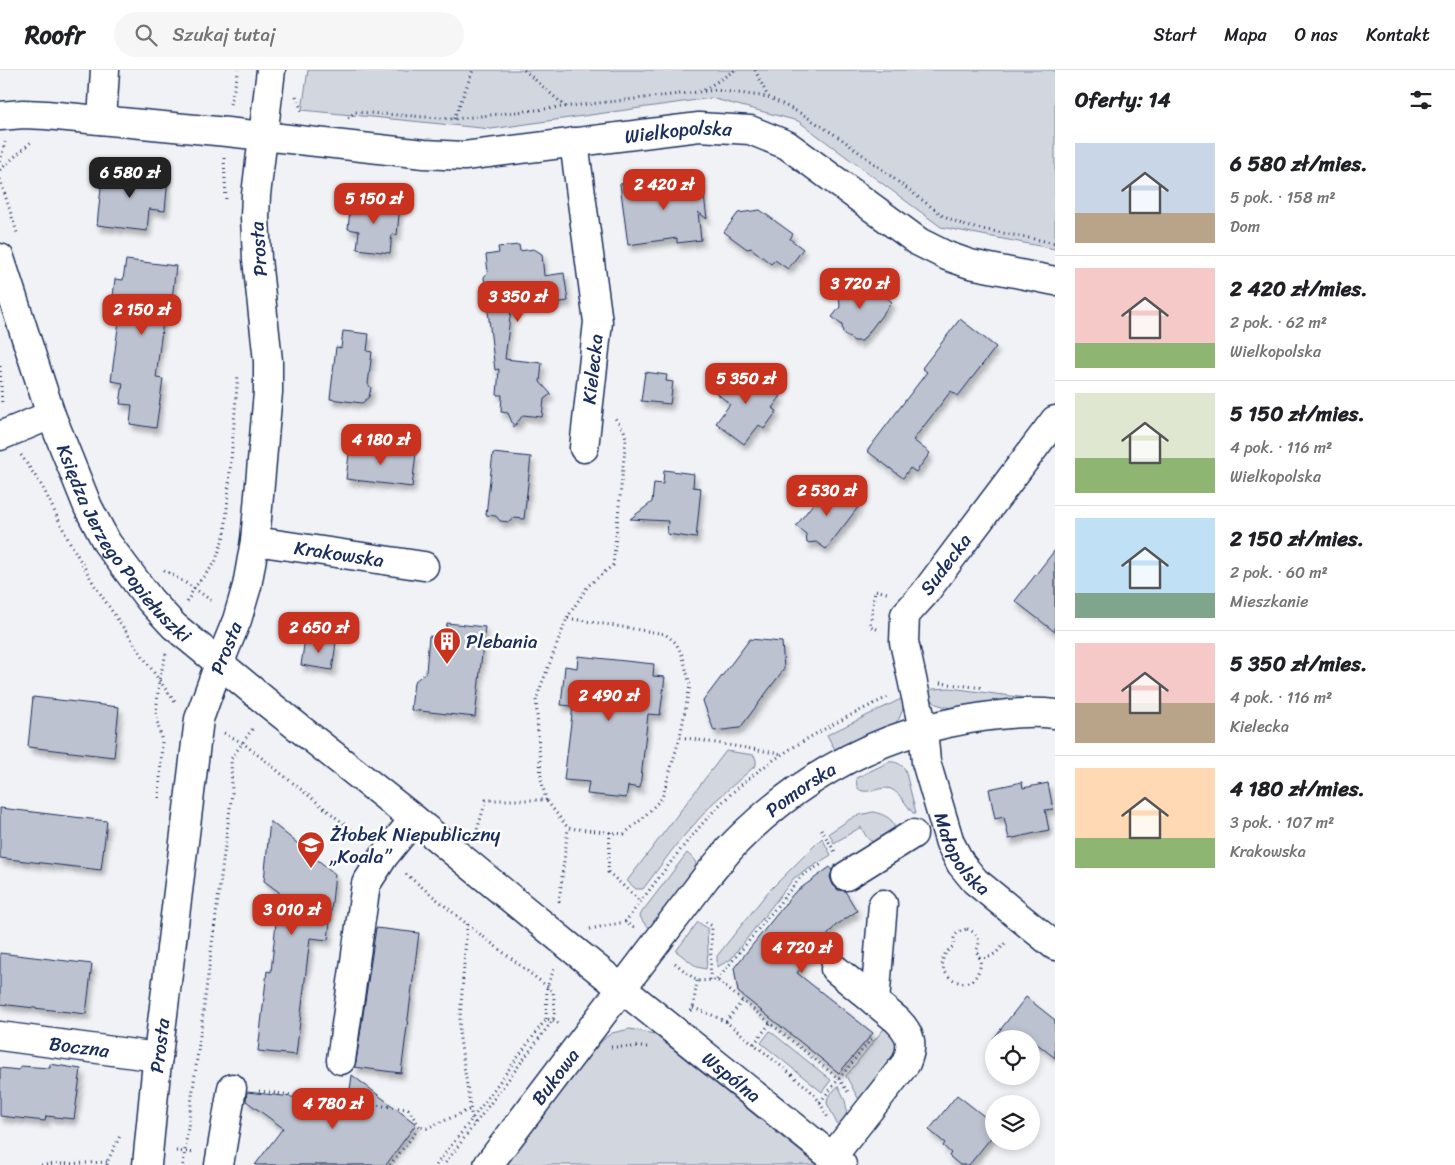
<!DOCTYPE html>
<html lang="pl">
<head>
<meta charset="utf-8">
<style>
	body { margin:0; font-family:Sriracha,sans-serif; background:#f6f6f6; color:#202124; height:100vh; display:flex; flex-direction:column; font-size:19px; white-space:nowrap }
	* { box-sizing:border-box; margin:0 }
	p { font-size:16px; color:#757577 }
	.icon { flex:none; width:28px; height:28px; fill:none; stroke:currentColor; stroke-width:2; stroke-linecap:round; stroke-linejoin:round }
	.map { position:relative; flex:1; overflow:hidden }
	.panel { display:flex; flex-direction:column; background:#fff; width:400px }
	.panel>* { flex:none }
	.buttons { position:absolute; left:985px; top:960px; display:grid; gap:10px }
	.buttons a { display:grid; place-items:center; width:55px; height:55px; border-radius:50%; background:#fff; box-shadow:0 2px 8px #0003; font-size:25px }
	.price { position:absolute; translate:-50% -42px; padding:0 11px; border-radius:10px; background:#c8321e; color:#fff; font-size:16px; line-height:32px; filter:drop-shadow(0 1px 2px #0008) }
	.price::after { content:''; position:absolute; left:50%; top:30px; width:15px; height:11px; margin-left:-8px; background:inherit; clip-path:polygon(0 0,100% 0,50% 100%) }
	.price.on { background:#222; color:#fff }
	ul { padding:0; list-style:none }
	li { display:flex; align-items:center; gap:15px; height:125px; padding:0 20px }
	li+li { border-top:1px solid #e0e0e0 }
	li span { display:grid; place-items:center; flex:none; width:140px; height:100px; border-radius:0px; color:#555 }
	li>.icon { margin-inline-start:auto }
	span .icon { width:60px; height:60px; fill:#fffc; stroke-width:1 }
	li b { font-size:21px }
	h2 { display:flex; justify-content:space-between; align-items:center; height:60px; padding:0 20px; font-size:21px }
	header { display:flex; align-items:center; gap:30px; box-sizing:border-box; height:70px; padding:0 25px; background:#fff; border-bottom:1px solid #e0e0e0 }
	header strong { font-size:24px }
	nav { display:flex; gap:28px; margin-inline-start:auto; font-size:18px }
	.search { width:350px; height:45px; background:#f6f6f6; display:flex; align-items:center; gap:12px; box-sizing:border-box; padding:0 18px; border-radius:28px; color:#757577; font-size:19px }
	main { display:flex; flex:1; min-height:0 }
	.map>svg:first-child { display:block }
	.green { fill:#d2d6df; stroke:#76829e }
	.building { fill:#bcc2d0; stroke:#1b2f5e; filter:url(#shadow) }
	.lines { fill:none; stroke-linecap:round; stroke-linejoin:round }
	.minor-casing { stroke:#1b2f5e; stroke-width:31 }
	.path { stroke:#1b2f5e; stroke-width:3; stroke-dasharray:1 4; stroke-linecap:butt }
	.minor { stroke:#fff; stroke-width:28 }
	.labels { text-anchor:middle; stroke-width:5; stroke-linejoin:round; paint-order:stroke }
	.street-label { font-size:19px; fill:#1b2f5e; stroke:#fff }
	.poi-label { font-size:19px; fill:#1b2f5e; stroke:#fff; text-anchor:start }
</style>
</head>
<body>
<header>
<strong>Roofr</strong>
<div class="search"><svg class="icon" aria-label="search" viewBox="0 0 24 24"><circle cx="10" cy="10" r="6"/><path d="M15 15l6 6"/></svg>Szukaj tutaj</div>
<nav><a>Start</a><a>Mapa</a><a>O nas</a><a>Kontakt</a></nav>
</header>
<main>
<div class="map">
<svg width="1055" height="1095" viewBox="0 0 1055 1095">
	<defs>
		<filter id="shadow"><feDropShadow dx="3" dy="5.5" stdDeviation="2.5" flood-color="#0004"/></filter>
	</defs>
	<rect width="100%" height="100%" fill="#f1f2f5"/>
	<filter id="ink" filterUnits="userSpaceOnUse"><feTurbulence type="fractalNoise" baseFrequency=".02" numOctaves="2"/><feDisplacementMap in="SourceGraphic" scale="10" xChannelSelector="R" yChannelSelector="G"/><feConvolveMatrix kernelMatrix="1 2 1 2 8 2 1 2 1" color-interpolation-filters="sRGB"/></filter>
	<g filter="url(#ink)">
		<!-- green -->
		<g class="green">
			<path d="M308 0H1055V179L941 157 798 51 711 28 491 59 302 40Z"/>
			<path d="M950 618 1034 629 991 633 953 639 936 634 932 630 927 622 933 619Z"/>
			<path d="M903 628 905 634 899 649 894 654 865 665 838 679 834 678 827 665Z"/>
			<path d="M726 681 754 685 756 690V695L713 733 676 775 643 819H636L627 811Z"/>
			<path d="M889 692C895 691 901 694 905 699L916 743H913C905 734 901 724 891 719 881 715 861 728 857 716 856 713 857 710 856 708Z"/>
			<path d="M873 742C883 744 896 749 894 760L877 773C867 771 866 766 861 757L834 773 829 763 855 746Z"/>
			<path d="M822 768 831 785 794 808 730 890 717 897V886L767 823Z"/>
			<path d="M687 783C695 790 698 792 695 803L651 859 643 852 640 846 642 842Z"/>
			<path d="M698 852 707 858 708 883 706 899 697 897 676 881Z"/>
			<path d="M886 956 891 959 900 981 862 1029 858 1028 846 1006Z"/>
			<path d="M630 959 654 964 817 1095H507L586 988 605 968 612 963Z"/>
			<path d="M770 961 831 1010 822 1022 761 973Z"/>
			<path d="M838 1016C846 1030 852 1045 839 1058L827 1033 828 1027Z"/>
		</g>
		<!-- building -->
		<g class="building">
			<path d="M103 99 168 107 165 141 149 139 147 161 97 155Z"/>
			<path d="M701 103 707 149 698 142 701 170 677 173V168L628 175 620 114 640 111 641 118 681 113V106Z"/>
			<path d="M351 130 400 135 397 165 392 164 390 183 357 179 359 161 348 159Z"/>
			<path d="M760 140 793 164 790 169 803 179 788 199 775 190 771 194 751 178 747 179 724 162 738 143Z"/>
			<path d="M519 175 520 181 534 179 542 184 544 206 564 203 568 231 511 239 505 289 542 293 540 312 551 324 544 329 542 347 523 345 514 357 508 343 501 342 502 325H497L499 299 495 300 484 207 488 202 486 185 499 183 498 177Z"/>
			<path d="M126 190 176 196 170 245 164 244 158 291 156 308 163 309 156 358 130 354 132 335 120 334 123 313 111 311 121 235H112L115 209 123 210Z"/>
			<path d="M862 208 892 232 862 271H854L843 263 842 255 832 247 840 237 838 212 851 222Z"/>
			<path d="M960 249 996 277 958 326 951 321 913 370 930 383 916 402 910 398 903 408 867 381 927 302 922 298Z"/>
			<path d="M343 261 369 264 367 281 372 282 368 314 371 318 369 327 362 333 330 329 336 277 341 278Z"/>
			<path d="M734 297 749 308 752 305 781 326 772 338 777 341 764 359 759 355 744 374 716 353 730 334 715 322Z"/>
			<path d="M645 302 667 305 666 311 673 312 670 334 641 331Z"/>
			<path d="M350 376 416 383 412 417 346 409Z"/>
			<path d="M493 383 531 387 524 449 514 448 509 452 500 451 496 446 486 445Z"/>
			<path d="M664 400 694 404 693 417 701 418 696 468 667 464 668 451 630 449 652 432 654 413 663 414Z"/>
			<path d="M829 413 859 436 826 479 816 472 807 473 806 464 796 456Z"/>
			<path d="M1055 480V562L1015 531Z"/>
			<path d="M447 553 485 557 475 647 411 640 414 612 426 602 429 566 445 568Z"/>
			<path d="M305 569 336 573 332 600 301 595Z"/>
			<path d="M750 569 782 572 784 599 740 658 714 661 703 631Z"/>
			<path d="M578 586 654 594 653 606 665 607 660 645 648 644 640 718 628 716 626 728 587 724 589 712 564 710 573 636 561 635 565 596 577 598Z"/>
			<path d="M33 627 119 637 114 687 28 677Z"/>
			<path d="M1022 712 1023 718 1048 713 1053 739 1045 740 1049 760 1009 769 1004 747 995 749 989 719Z"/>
			<path d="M0 738 107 751 101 800 0 788Z"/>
			<path d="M270 751 335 804 328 870 310 868 296 985 258 981 267 901 271 902 279 822 264 811Z"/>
			<path d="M830 797 832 801 830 807 833 815 838 820 845 821 857 841 835 856 797 903 873 963 839 1003 738 922 734 898 794 823Z"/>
			<path d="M376 858 419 863 401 1003 354 997 356 992Z"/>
			<path d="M0 883 92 894 86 944 0 934Z"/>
			<path d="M1026 927 1055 950V988L1031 969H993Z"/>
			<path d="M50 994 81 999 74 1049 46 1046 45 1051 0 1046V998L19 1000 20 996 50 998Z"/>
			<path d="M352 1005 416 1054 386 1095H255L283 1058 246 1031 247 1022 301 1028 321 1043 328 1034 346 1049Z"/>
			<path d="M957 1025 994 1054V1064L969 1095H960L949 1086 951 1083 943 1076 945 1073 929 1060Z"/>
		</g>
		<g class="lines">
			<!-- minor casing -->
			<g class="minor-casing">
				<g id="minor">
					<path id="s1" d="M0 46 23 44 46 45 227 62 424 84 464 86 699 57 750 60 787 75 919 172 947 186 970 194 1055 211"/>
					<path d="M102 50 105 0"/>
					<path d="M574 72 598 252 584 378"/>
					<path id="s2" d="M0 188 51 345 88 437 107 473 128 501 150 530 174 556 270 635 414 749 570 877 842 1095"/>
					<path id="s3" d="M1055 350 924 524 905 545 904 572 923 659 926 692 950 773 961 794 975 811 1055 876"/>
					<path d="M0 366 51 345"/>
					<path id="s4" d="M255 471 424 496"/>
					<path d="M846 806 913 764"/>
					<path d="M875 932 883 834"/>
					<path id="s5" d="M0 966 158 987"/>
					<path d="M341 990 366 814 384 786 414 749"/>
					<path d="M832 1087 906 993C914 974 911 964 897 950L835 899"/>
					<path id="s6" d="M147 1095 156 1002 199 649 219 594 237 550 247 516 255 471 268 322V291L257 189 255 147 256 125 271 0"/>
					<path d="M219 1095 232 1018"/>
					<path id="s7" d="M488 1095 707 806C717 795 726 782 737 771 805 703 887 660 983 647 1006 644 1031 641 1055 644"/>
				</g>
			</g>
			<!-- path -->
			<g class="path">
				<path d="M524 0 566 37"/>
				<path d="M755 0 768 27"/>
				<path d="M704 20 735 0"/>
				<path d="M296 26 303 44"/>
				<path d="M230 34 239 0"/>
				<path d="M348 48 355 42 454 49 716 20 768 27 802 44 843 70 942 145 966 156 1055 173"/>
				<path d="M454 49 473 0"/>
				<path d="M224 88 226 131"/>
				<path d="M0 92 5 72"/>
				<path d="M0 100 31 72"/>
				<path d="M0 109 18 166"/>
				<path d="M0 296 2 336"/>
				<path d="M21 385 42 416 68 469 95 516 159 610 175 632"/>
				<path d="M164 500 194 518 213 532"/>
				<path d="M187 532 194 518 215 493 225 463 238 304"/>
				<path d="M567 548 588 516 613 495 626 368 624 361 615 348"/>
				<path d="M877 559 870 556 875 520 887 523"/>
				<path d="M940 613 984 618"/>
				<path d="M224 663 243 673 364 770"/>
				<path d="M680 667 782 684"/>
				<path d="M159 728 162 672 156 646 159 610 166 584"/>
				<path d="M821 759 835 782"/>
				<path d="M610 762 608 802 641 832"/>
				<path d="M476 764 486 730H546L541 708 536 629 567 548 665 564 676 573 683 587 690 615 680 667 662 728 642 749 624 764 568 758 546 730"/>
				<path d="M406 804 467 854 553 921 555 939 553 950 444 1095"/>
				<path d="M559 832 568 758"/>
				<path d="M625 852C653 816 680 778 711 744 759 691 825 657 888 627"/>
				<path d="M706 852 712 856 710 910"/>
				<path d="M467 854 459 962 472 1049 475 1053"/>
				<path d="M590 859 625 852 634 858"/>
				<path d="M967 859C978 863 982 871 976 881 980 887 982 893 979 900 968 932 921 896 954 876 952 866 957 861 967 859Z"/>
				<path d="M979 887C992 890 998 881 1006 872"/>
				<path d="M675 893 697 911 717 910 839 1009 848 1022"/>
				<path d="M717 910 799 809 804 804 822 794"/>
				<path d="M693 938 710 944 726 952 754 974 809 1019 820 1032 828 1048"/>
				<path d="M691 941 693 938 697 911"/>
				<path d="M546 949 547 917 554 899"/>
				<path d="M726 952 742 931"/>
				<path d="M754 974 770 953"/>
				<path d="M611 977H650"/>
				<path d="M259 1021 408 1039 420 1057"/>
				<path d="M820 1032 873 967"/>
				<path d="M176 1081 195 1083"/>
				<path d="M41 1095 107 1092"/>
				<path d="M107 1095V1092L121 1064"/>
				<path d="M183 1095 232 723 231 689 253 658"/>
				<path d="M390 1095 420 1057 427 1058 471 1039"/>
				<path d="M436 1095 472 1049 546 949 553 950 561 955"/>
			</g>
			<!-- minor -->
			<use href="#minor" class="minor"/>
		</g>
	</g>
	<!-- icons -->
	<defs>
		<g id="building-pin" transform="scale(1.4375)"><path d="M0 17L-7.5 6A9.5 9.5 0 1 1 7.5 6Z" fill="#c8321e" stroke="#fff"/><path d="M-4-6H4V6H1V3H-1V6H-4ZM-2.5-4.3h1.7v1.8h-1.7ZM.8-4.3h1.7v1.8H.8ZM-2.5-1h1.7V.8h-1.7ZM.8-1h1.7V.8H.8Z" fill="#fff"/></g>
		<g id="school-pin" transform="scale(1.4375)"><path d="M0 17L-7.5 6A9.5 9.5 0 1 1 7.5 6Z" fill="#c8321e" stroke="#fff"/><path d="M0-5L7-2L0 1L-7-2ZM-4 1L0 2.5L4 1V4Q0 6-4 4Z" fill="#fff"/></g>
	</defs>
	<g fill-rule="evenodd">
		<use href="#building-pin" x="447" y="571"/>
		<use href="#school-pin" x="311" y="775"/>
	</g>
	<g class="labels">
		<!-- street labels -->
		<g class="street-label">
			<text dy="7" stroke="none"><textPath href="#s1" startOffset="682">Wielkopolska</textPath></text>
			<text transform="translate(258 179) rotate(-94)" y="7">Prosta</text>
			<text transform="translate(592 299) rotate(-84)" y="7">Kielecka</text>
			<text dy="7" stroke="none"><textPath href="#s2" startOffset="314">Księdza Jerzego Popiełuszki</textPath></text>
			<text dy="7" stroke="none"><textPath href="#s4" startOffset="85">Krakowska</textPath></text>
			<text transform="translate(945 494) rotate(-53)" y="7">Sudecka</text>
			<text dy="7" stroke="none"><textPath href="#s6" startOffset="525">Prosta</textPath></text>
			<text dy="7" stroke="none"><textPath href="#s7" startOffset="491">Pomorska</textPath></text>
			<text dy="7" stroke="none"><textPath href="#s3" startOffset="495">Małopolska</textPath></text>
			<text dy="7" stroke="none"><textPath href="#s6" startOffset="120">Prosta</textPath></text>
			<text dy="7" stroke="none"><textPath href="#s5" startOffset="80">Boczna</textPath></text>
			<text dy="7" stroke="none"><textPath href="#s7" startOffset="111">Bukowa</textPath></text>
			<text dy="7" stroke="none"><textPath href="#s2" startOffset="1129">Wspólna</textPath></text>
		</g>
		<!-- poi labels -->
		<g class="poi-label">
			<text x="466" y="578">Plebania</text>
			<text x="330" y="771">Żłobek Niepubliczny<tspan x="330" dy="22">„Koala”</tspan></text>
		</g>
	</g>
</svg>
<div class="buttons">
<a><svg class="icon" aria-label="locate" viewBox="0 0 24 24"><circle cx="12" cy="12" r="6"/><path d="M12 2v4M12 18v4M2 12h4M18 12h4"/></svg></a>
<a><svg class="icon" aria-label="layers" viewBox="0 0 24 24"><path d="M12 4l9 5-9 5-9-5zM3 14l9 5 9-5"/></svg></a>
</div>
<b class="price on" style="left:130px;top:129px">6 580 zł</b>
<b class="price" style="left:664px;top:141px">2 420 zł</b>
<b class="price" style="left:374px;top:155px">5 150 zł</b>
<b class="price" style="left:860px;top:240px">3 720 zł</b>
<b class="price" style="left:518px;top:253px">3 350 zł</b>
<b class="price" style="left:142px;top:266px">2 150 zł</b>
<b class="price" style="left:746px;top:335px">5 350 zł</b>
<b class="price" style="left:381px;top:396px">4 180 zł</b>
<b class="price" style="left:827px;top:447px">2 530 zł</b>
<b class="price" style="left:319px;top:584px">2 650 zł</b>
<b class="price" style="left:609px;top:652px">2 490 zł</b>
<b class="price" style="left:292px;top:866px">3 010 zł</b>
<b class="price" style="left:802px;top:904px">4 720 zł</b>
<b class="price" style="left:333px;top:1060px">4 780 zł</b>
</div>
<section class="panel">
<h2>Oferty: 14<svg class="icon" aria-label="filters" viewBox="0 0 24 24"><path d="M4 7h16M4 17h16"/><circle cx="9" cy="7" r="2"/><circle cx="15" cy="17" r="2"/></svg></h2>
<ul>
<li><span style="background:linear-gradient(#c9d6e8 70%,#b9a48a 0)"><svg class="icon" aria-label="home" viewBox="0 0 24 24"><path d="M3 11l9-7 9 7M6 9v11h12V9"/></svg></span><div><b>6 580 zł/mies.</b><p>5 pok. · 158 m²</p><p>Dom</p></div></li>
<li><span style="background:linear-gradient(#f6c9c9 75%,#8fb573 0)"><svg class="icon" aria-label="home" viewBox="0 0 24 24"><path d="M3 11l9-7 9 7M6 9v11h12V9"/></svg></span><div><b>2 420 zł/mies.</b><p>2 pok. · 62 m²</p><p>Wielkopolska</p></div></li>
<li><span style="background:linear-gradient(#dfe7d0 65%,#8fb573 0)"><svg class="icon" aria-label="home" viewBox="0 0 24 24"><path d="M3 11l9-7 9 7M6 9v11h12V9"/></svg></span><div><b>5 150 zł/mies.</b><p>4 pok. · 116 m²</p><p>Wielkopolska</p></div></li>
<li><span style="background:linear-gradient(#bfe0f5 75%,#7fa58c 0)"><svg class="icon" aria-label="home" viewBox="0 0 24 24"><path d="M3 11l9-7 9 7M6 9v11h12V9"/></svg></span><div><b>2 150 zł/mies.</b><p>2 pok. · 60 m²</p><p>Mieszkanie</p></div></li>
<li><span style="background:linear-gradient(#f6c9c9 60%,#b9a48a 0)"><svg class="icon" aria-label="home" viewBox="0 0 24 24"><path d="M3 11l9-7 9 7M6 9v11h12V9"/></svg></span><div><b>5 350 zł/mies.</b><p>4 pok. · 116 m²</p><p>Kielecka</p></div></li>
<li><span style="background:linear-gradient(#ffd9b3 70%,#8fb573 0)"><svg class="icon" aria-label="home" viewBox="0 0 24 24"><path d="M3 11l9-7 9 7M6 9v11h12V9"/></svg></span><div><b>4 180 zł/mies.</b><p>3 pok. · 107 m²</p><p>Krakowska</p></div></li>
</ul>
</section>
</main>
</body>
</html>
